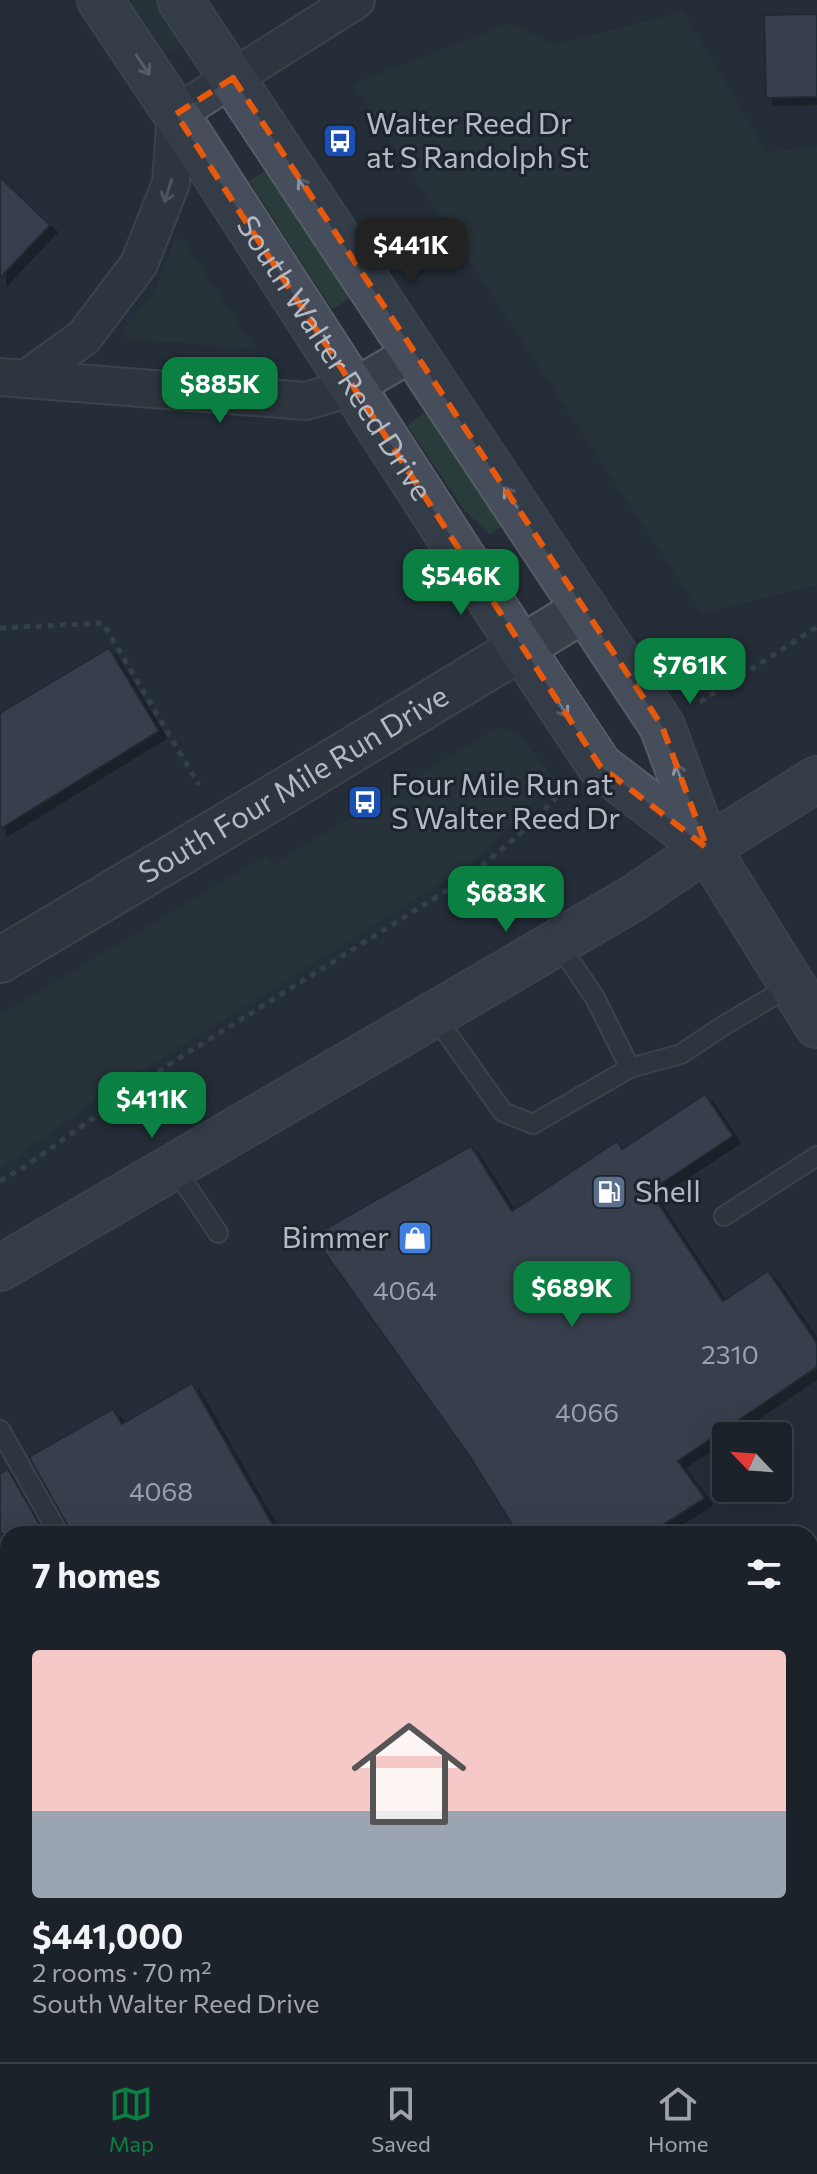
<!DOCTYPE html>
<html lang="en">
<head>
<meta charset="utf-8">
<style>
	body { margin:0; font-family:Commissioner,sans-serif; background:#252a32; color:#f1f3f6; height:100vh; display:flex; flex-direction:column; font-size:30px; white-space:nowrap }
	* { box-sizing:border-box; margin:0 }
	p { font-size:26px; color:#a0a4a8 }
	.icon { flex:none; width:44px; height:44px; fill:none; stroke:currentColor; stroke-width:2; stroke-linecap:round; stroke-linejoin:round }
	.map { position:relative; flex:1; overflow:hidden }
	.sheet { position:absolute; left:0px; top:1526px; width:818px; height:536px; display:flex; flex-direction:column; background:#1c222a; border-radius:24px 24px 0 0; box-shadow:0 8px 32px #0002,0 0 0 2px #3a3f47 }
	.sheet>* { flex:none }
	.needle { width:52px; rotate:295deg }
	.controls { position:absolute; left:712px; top:1422px; display:grid; gap:16px }
	.controls a { display:grid; place-items:center; width:80px; height:80px; border-radius:8px; background:#1c222a; box-shadow:0 8px 32px #0002,0 0 0 2px #3a3f47; font-size:40px }
	.price { position:absolute; translate:-50% -68px; padding:0 18px; border-radius:16px; background:#0b8043; color:#fff; font-size:26px; line-height:52px; filter:drop-shadow(0 2px 4px #0008) }
	.price::after { content:''; position:absolute; left:50%; top:48px; width:24px; height:18px; margin-left:-12px; background:inherit; clip-path:polygon(0 0,100% 0,50% 100%) }
	.price.selected { background:#222; color:#fff }
	ul { padding:0; list-style:none }
	li { display:grid; align-content:center; gap:16px; height:424px; padding:0 32px }
	li+li { border-top:2px solid #3a3f47 }
	li span { display:grid; place-items:center; height:248px; border-radius:8px; color:#555 }
	li>.icon { margin-inline-start:auto }
	span .icon { width:144px; height:144px; fill:#fffc; stroke-width:1 }
	li b { font-size:34px }
	h2 { display:flex; justify-content:space-between; align-items:center; height:96px; padding:0 32px; font-size:34px }
	.menu { display:flex; justify-content:space-around; align-items:center; height:112px; border-top:2px solid #3a3f47; background:#1c222a; font-size:22px; color:#a0a4a8 }
	.menu a { display:grid; justify-items:center; gap:4px }
	.menu .selected { color:#0b8043 }
	.map>svg:first-child { display:block }
	.green { fill:#2a3b3b }
	.water { fill:#3d4b5f }
	.building { fill:#4d5763; stroke:#1f262f; stroke-width:2; filter:url(#shadow) }
	.lines { fill:none; stroke-linecap:round; stroke-linejoin:round }
	.service-casing { stroke:#565d66; stroke-width:22 }
	.minor-casing { stroke:#565d66; stroke-width:40 }
	.tertiary-casing { stroke:#565d66; stroke-width:48 }
	.secondary-casing { stroke:#565d66; stroke-width:48 }
	.path { stroke:#48585a; stroke-width:5; stroke-dasharray:6 6; stroke-linecap:butt }
	.service { stroke:#383f48; stroke-width:18 }
	.minor { stroke:#383f48; stroke-width:36 }
	.tertiary { stroke:#383f48; stroke-width:44 }
	.secondary { stroke:#474e5b; stroke-width:44 }
	.oneway { stroke:#8d949f }
	.oneway2 { stroke:#7c838c }
	.marked { fill:none; stroke:#e8590c; stroke-width:6; stroke-dasharray:16 10; stroke-linejoin:round }
	.labels { text-anchor:middle; stroke-width:6; stroke-linejoin:round; paint-order:stroke }
	.number-label { font-size:26px; fill:#9aa1ac }
	.poi-label { font-size:30px; fill:#b3bac4; stroke:#1d242d; text-anchor:start }
	.street-label { font-size:30px; fill:#b3bac4; stroke:#1d242d }
</style>
</head>
<body>
<div class="map">
<svg width="817" height="2062" viewBox="0 0 817 2062">
	<defs>
		<filter id="shadow"><feDropShadow dx="7" dy="7" stdDeviation="0" flood-color="#0009"/></filter>
	</defs>
	<rect width="100%" height="100%" fill="#252d38"/>
	<!-- green -->
	<g class="green">
		<path d="M130 0H153L182 43 166 54Z"/>
		<path d="M683 11 766 152 817 147V585L701 613 353 84 510 23 556 45Z"/>
		<path d="M268 170 351 298 332 309 249 181Z"/>
		<path d="M175 238 183 241 255 348 128 339 122 332 155 292Z"/>
		<path d="M426 411 503 525 490 535 464 510 407 425Z"/>
		<path d="M496 728 517 733 555 779 469 866 103 1095 0 1169V1015L267 855 273 865Z"/>
		<path d="M817 1538V2062H82L93 2054H810V1544Z"/>
	</g>
	<!-- water -->
	<g class="water">
		<path d="M817 1682V1813L810 1815V1686Z"/>
		<path d="M295 2054H420L410 2062H287Z"/>
	</g>
	<!-- building -->
	<g class="building">
		<path d="M817 14V97L766 98 764 15Z"/>
		<path d="M0 177 50 225 0 278Z"/>
		<path d="M109 648 159 731 0 829V713Z"/>
		<path d="M705 1094 733 1136 650 1191 723 1301 768 1271 817 1343V1367L678 1461 705 1498 649 1534H518L468 1454 313 1236 471 1146 512 1211 617 1141 622 1149Z"/>
		<path d="M192 1383 278 1534H71L69 1528 29 1457 113 1409 122 1424Z"/>
		<path d="M8 1469 45 1534H0V1474Z"/>
	</g>
	<g class="lines">
		<!-- service casing -->
		<g class="service-casing">
			<g id="service">
				<path d="M558 943 595 998 630 1068"/>
				<path d="M434 1015 503 1112 533 1124 630 1068 681 1054 723 1026 792 985"/>
				<path d="M174 1167 218 1233"/>
				<path d="M724 1216 817 1156"/>
				<path d="M0 1430 59 1534"/>
				<path d="M0 1820 8 1814"/>
				<path d="M0 1980 8 1982"/>
			</g>
		</g>
		<!-- minor casing -->
		<g class="minor-casing">
			<g id="minor">
				<path d="M0 377 306 401 354 387 414 352"/>
				<path d="M26 379 84 337 139 264 171 183 176 114 356 0"/>
			</g>
		</g>
		<!-- tertiary casing -->
		<g class="tertiary-casing">
			<g id="tertiary">
				<path id="s1" d="M0 960 286 790 585 609"/>
			</g>
		</g>
		<!-- secondary casing -->
		<g class="secondary-casing">
			<g id="secondary">
				<path id="s2" d="M100 0 176 114 522 649 600 766 707 848"/>
				<path d="M180 0 662 726 707 848 817 1025"/>
				<path d="M0 1268 632 899 707 848 817 779"/>
			</g>
		</g>
		<!-- path -->
		<g class="path">
			<path d="M0 628 103 623 199 785"/>
			<path d="M700 702 817 627"/>
			<path d="M0 1181 24 1167 173 1062 470 876 521 833 564 790"/>
		</g>
		<!-- service -->
		<use href="#service" class="service"/>
		<!-- minor -->
		<use href="#minor" class="minor"/>
		<!-- tertiary -->
		<use href="#tertiary" class="tertiary"/>
		<!-- secondary -->
		<use href="#secondary" class="secondary"/>
	</g>
	<!-- one-way arrows -->
	<defs><path id="oneway-shaft" d="M-6 0H5M1.5-3L5.5 0L1.5 3" fill="none" stroke-width="1.6" stroke-linecap="round" stroke-linejoin="round" transform="scale(2)"/></defs>
	<g class="oneway">
		<use href="#oneway-shaft" transform="translate(143 65) rotate(56)"/>
		<use href="#oneway-shaft" transform="translate(305 188) rotate(-124)"/>
		<use href="#oneway-shaft" transform="translate(511 497) rotate(-124)"/>
		<use href="#oneway-shaft" transform="translate(561 707) rotate(56)"/>
		<use href="#oneway-shaft" transform="translate(680 775) rotate(-110)"/>
	</g>
	<use class="oneway2" href="#oneway-shaft" transform="translate(168 191) rotate(108)"/>
	<!-- marked area -->
	<path d="M0 0H817V2062H0ZM233 78 662 726 707 848 600 766 176 114Z" fill="#252d38" fill-opacity=".55" fill-rule="evenodd"/>
	<path class="marked" d="M233 78 662 726 707 848 600 766 176 114Z"/>
	<!-- icons -->
	<defs>
		<g id="bus-square" transform="scale(1.8)"><rect x="-9" y="-9" width="18" height="18" rx="4" fill="#1a4fb4" stroke="#1d242d"/><path d="M-5-6H5V4H4V6H2V4H-2V6H-4V4H-5ZM-3.5-4V0h7V-4ZM-3.5 1.2v1.5H-2V1.2ZM2 1.2v1.5H3.5V1.2Z" fill="#fff"/></g>
		<g id="fuel-square" transform="scale(1.8)"><rect x="-9" y="-9" width="18" height="18" rx="4" fill="#5c6f8a" stroke="#1d242d"/><path d="M-5.5-6h7V0h2V4h1.3V-2.5L3-4.5l.8-.8L6-3V5H2.5V1h-1V6h-7ZM-4.2-4.7v3.2H.2V-4.7Z" fill="#fff"/></g>
		<g id="shop-square" transform="scale(1.8)"><rect x="-9" y="-9" width="18" height="18" rx="4" fill="#3f7fe0" stroke="#1d242d"/><path d="M-5-2.5h2.3a2.7 3.5 0 0 1 5.4 0H5L5.5 6h-11ZM-1.5-2.5h3a1.5 2.3 0 0 0-3 0Z" fill="#fff"/></g>
	</defs>
	<g fill-rule="evenodd">
		<use href="#bus-square" x="340" y="141"/>
		<use href="#bus-square" x="365" y="802"/>
		<use href="#fuel-square" x="609" y="1192"/>
		<use href="#shop-square" x="415" y="1238"/>
	</g>
	<g class="labels">
		<!-- number labels -->
		<g class="number-label">
			<text x="405" y="1300">4064</text>
			<text x="730" y="1364">2310</text>
			<text x="587" y="1422">4066</text>
			<text x="161" y="1501">4068</text>
		</g>
		<!-- poi labels -->
		<g class="poi-label">
			<text x="366" y="134">Walter Reed Dr<tspan x="366" dy="34">at S Randolph St</tspan></text>
			<text x="391" y="795">Four Mile Run at<tspan x="391" dy="34">S Walter Reed Dr</tspan></text>
			<text x="635" y="1202">Shell</text>
			<text x="389" y="1248" text-anchor="end">Bimmer</text>
		</g>
		<!-- street labels -->
		<g class="street-label">
			<text dy="10" stroke="none"><textPath href="#s2" startOffset="428">South Walter Reed Drive</textPath></text>
			<text dy="10" stroke="none"><textPath href="#s1" startOffset="342">South Four Mile Run Drive</textPath></text>
		</g>
	</g>
</svg>
<div class="controls">
<a><svg class="needle" viewBox="-14 -14 28 28"><path d="M0-13l5 13h-10z" fill="#e53935"/><path d="M0 13l5-13h-10z" fill="#a0a4a8"/></svg></a>
</div>
<b class="price selected" style="left:411px;top:286px">$441K</b>
<b class="price" style="left:220px;top:425px">$885K</b>
<b class="price" style="left:461px;top:617px">$546K</b>
<b class="price" style="left:690px;top:706px">$761K</b>
<b class="price" style="left:506px;top:934px">$683K</b>
<b class="price" style="left:152px;top:1140px">$411K</b>
<b class="price" style="left:572px;top:1329px">$689K</b>
<section class="sheet">
<h2>7 homes<svg class="icon" aria-label="filters" viewBox="0 0 24 24"><path d="M4 7h16M4 17h16"/><circle cx="9" cy="7" r="2"/><circle cx="15" cy="17" r="2"/></svg></h2>
<ul>
<li><span style="background:linear-gradient(#f6c9c9 65%,#9aa5b1 0)"><svg class="icon" aria-label="home" viewBox="0 0 24 24"><path d="M3 11l9-7 9 7M6 9v11h12V9"/></svg></span><div><b>$441,000</b><p>2 rooms · 70 m²</p><p>South Walter Reed Drive</p></div></li>
</ul>
</section>
</div>
<nav class="menu">
<a class="selected"><svg class="icon" aria-label="map" viewBox="0 0 24 24"><path d="M3 6l6-2 6 2 6-2v14l-6 2-6-2-6 2zM9 4v14M15 6v14"/></svg>Map</a>
<a><svg class="icon" aria-label="saved" viewBox="0 0 24 24"><path d="M7 4h10v16l-5-4-5 4z"/></svg>Saved</a>
<a><svg class="icon" aria-label="home" viewBox="0 0 24 24"><path d="M3 11l9-7 9 7M6 9v11h12V9"/></svg>Home</a>
</nav>
</body>
</html>
